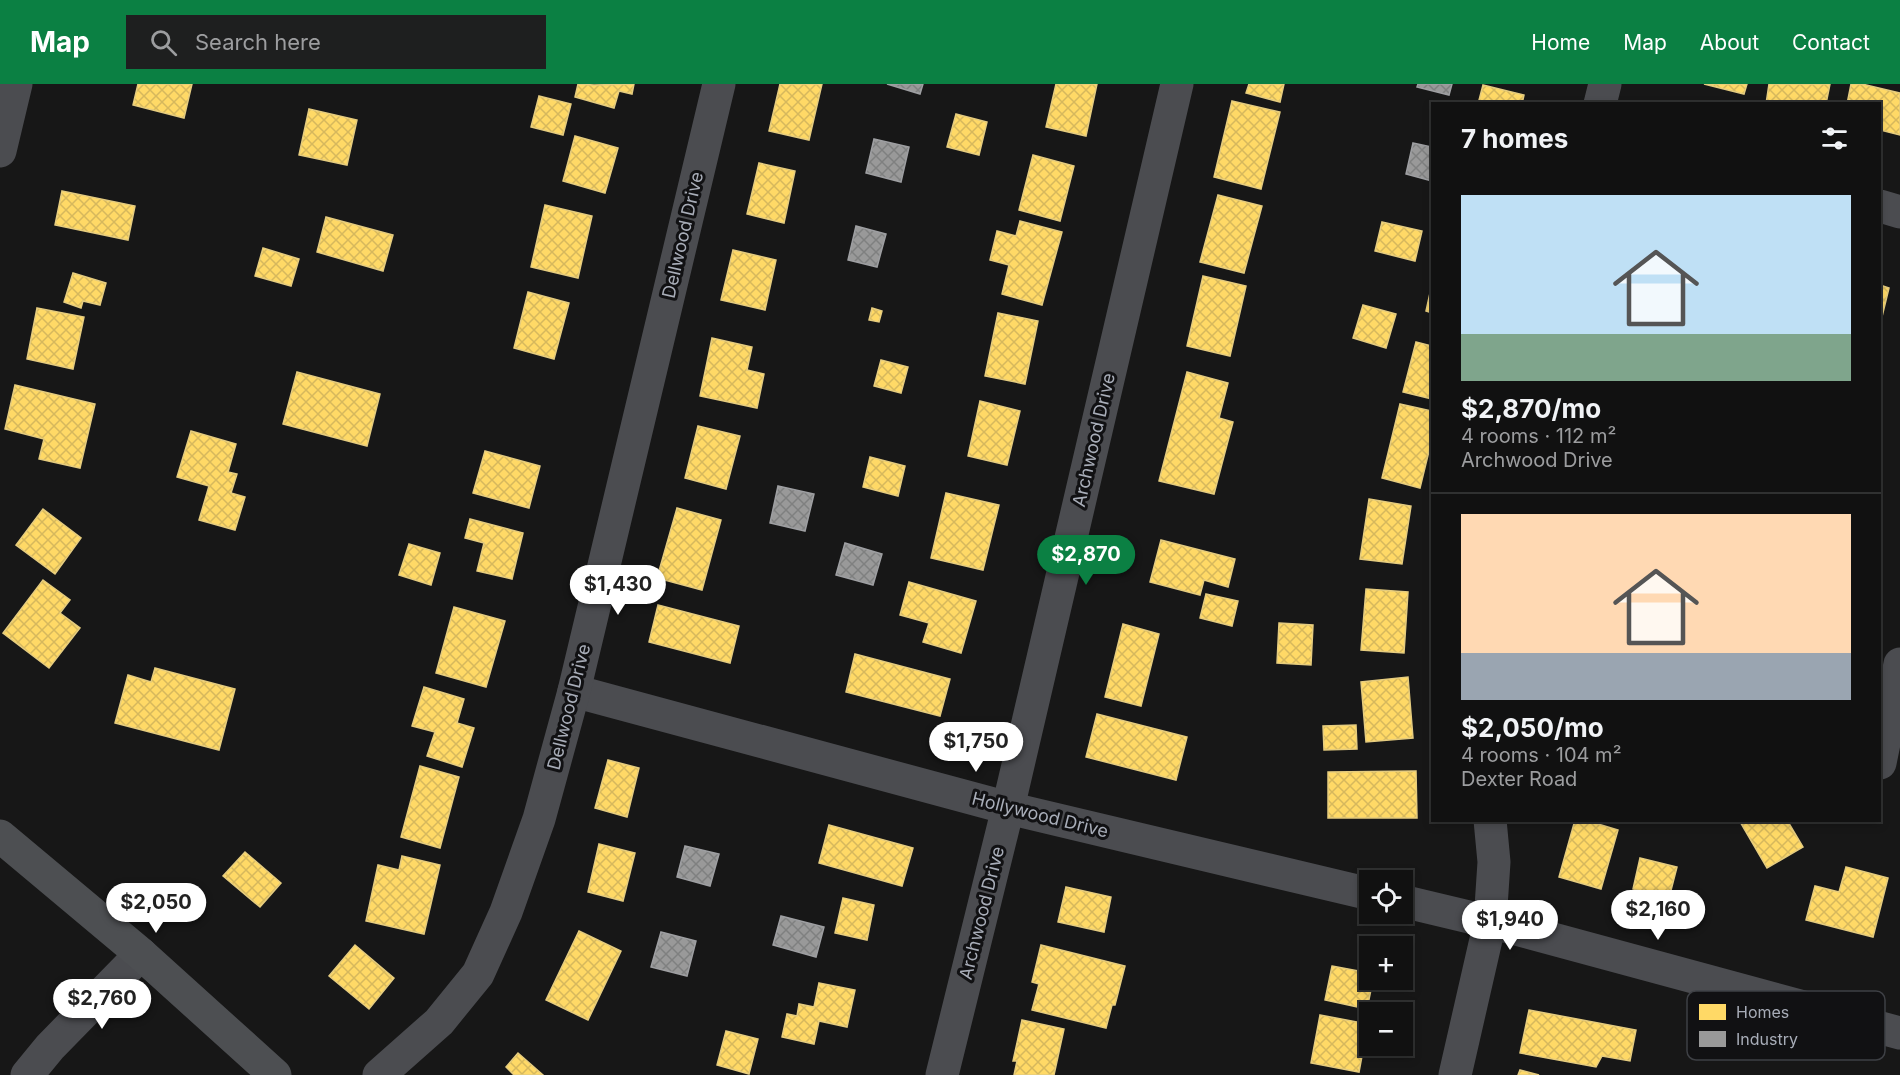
<!DOCTYPE html>
<html lang="en">
<head>
<meta charset="utf-8">
<style>
	body { margin:0; font-family:Inter,sans-serif; background:#1e1f1f; color:#f1f3f6; height:100vh; display:flex; flex-direction:column; font-size:22px; white-space:nowrap }
	* { box-sizing:border-box; margin:0 }
	p { font-size:20px; color:#9c9d9f }
	.icon { flex:none; width:33px; height:33px; fill:none; stroke:currentColor; stroke-width:2; stroke-linecap:round; stroke-linejoin:round }
	.map { position:relative; flex:1; overflow:hidden }
	.side { position:absolute; left:1431px; top:18px; width:450px; height:720px; display:flex; flex-direction:column; background:#111; border-radius:0px; box-shadow:0 3px 9px #0003,0 0 0 2px #303131 }
	.side>* { flex:none }
	.buttons { position:absolute; left:1359px; top:786px; display:grid; gap:12px }
	.buttons a { display:grid; place-items:center; width:54px; height:54px; border-radius:0px; background:#111; box-shadow:0 3px 9px #0003,0 0 0 2px #303131; font-size:30px }
	.price { position:absolute; translate:-50% -51px; padding:0 14px; border-radius:21px; background:#fff; color:#222; font-size:20px; line-height:39px; filter:drop-shadow(0 2px 3px #0008) }
	.price::after { content:''; position:absolute; left:50%; top:36px; width:18px; height:14px; margin-left:-9px; background:inherit; clip-path:polygon(0 0,100% 0,50% 100%) }
	.price.on { background:#0b8043; color:#fff }
	ul { padding:0; list-style:none }
	li { display:grid; align-content:center; gap:12px; height:318px; padding:0 30px }
	li+li { border-top:2px solid #303131 }
	li span { display:grid; place-items:center; height:186px; border-radius:0px; color:#555 }
	li>.icon { margin-inline-start:auto }
	span .icon { width:108px; height:108px; fill:#fffc; stroke-width:1 }
	li b { font-size:26px }
	h2 { display:flex; justify-content:space-between; align-items:center; height:72px; padding:0 30px; font-size:26px }
	header { display:flex; align-items:center; gap:36px; box-sizing:border-box; height:84px; padding:0 30px; background:#0b8043; color:#fff }
	header strong { font-size:28px }
	nav { display:flex; gap:33px; margin-inline-start:auto; font-size:21px }
	.search { width:420px; height:54px; background:#1e1f1f; display:flex; align-items:center; gap:15px; box-sizing:border-box; padding:0 21px; border-radius:0px; color:#9c9d9f; font-size:22px }
	.map>svg:first-child { display:block }
	.homes { fill:url(#homes-cross-hatch); stroke:#e5cc7f; stroke-width:1.5 }
	.industry { fill:url(#industry-cross-hatch); stroke:#9e9fa2; stroke-width:1.5 }
	.lines { fill:none; stroke-linecap:round; stroke-linejoin:round }
	.minor { stroke:#4b4c50; stroke-width:33 }
	.major { stroke:#4d4f52; stroke-width:33 }
	.labels { text-anchor:middle; stroke-width:6; stroke-linejoin:round; paint-order:stroke }
	.street-label { font-size:18px; fill:#a8adb8; stroke:#111113 }
	.key { fill:#111113; stroke:#3e4045; stroke-width:1.5 }
	.key-label { font-size:16px; fill:#a8adb8 }
</style>
</head>
<body>
<header>
<strong>Map</strong>
<div class="search"><svg class="icon" aria-label="search" viewBox="0 0 24 24"><circle cx="10" cy="10" r="6"/><path d="M15 15l6 6"/></svg>Search here</div>
<nav><a>Home</a><a>Map</a><a>About</a><a>Contact</a></nav>
</header>
<div class="map">
<svg width="1900" height="991" viewBox="0 0 1900 991">
	<defs>
		<pattern id="homes-cross-hatch" width="8" height="8" patternUnits="userSpaceOnUse" patternTransform="scale(1.5)"><rect width="8" height="8" fill="#ffd966"/><path d="M0 0l8 8M0 8l8-8" fill="none" stroke="#d6b85d"/></pattern>
		<pattern id="industry-cross-hatch" width="8" height="8" patternUnits="userSpaceOnUse" patternTransform="scale(1.5)"><rect width="8" height="8" fill="#999"/><path d="M0 0l8 8M0 8l8-8" fill="none" stroke="#7f8080"/></pattern>
	</defs>
	<rect width="100%" height="100%" fill="#171717"/>
	<!-- homes -->
	<g class="homes">
		<path d="M138 0H192L184 34 133 21Z"/>
		<path d="M578 0 594 1 634 0 632 10 619 7 614 24 575 13Z"/>
		<path d="M780 0H822L809 56 769 47Z"/>
		<path d="M1056 0H1097L1086 52 1046 43Z"/>
		<path d="M1249 0H1284L1280 18 1246 9Z"/>
		<path d="M1704 0H1747L1744 10Z"/>
		<path d="M1769 0H1830L1826 20H1766Z"/>
		<path d="M1851 0H1862L1900 9V51L1880 46V20H1847Z"/>
		<path d="M1483 1 1524 11 1522 20H1478Z"/>
		<path d="M539 12 571 20 563 51 531 43Z"/>
		<path d="M1232 17 1280 28 1261 105 1214 93Z"/>
		<path d="M309 25 357 36 347 81 299 71Z"/>
		<path d="M956 30 987 38 979 71 947 63Z"/>
		<path d="M575 52 618 64 605 109 563 97Z"/>
		<path d="M1033 71 1074 82 1060 137 1019 126Z"/>
		<path d="M759 79 795 87 784 139 747 130Z"/>
		<path d="M62 107 135 122 128 156 55 141Z"/>
		<path d="M1218 111 1262 122 1244 189 1200 178Z"/>
		<path d="M545 121 592 132 578 194 531 183Z"/>
		<path d="M326 133 393 151 383 187 317 168Z"/>
		<path d="M1020 137 1062 148 1042 221 1002 210 1009 181 990 176 997 147 1016 152Z"/>
		<path d="M1382 138 1422 147 1415 177 1375 167Z"/>
		<path d="M263 164 299 175 291 202 255 192Z"/>
		<path d="M733 166 776 176 765 226 721 216Z"/>
		<path d="M73 189 106 199 100 221 83 217 81 224 64 218Z"/>
		<path d="M1203 192 1246 202 1230 272 1187 262Z"/>
		<path d="M1432 200V229L1426 227Z"/>
		<path d="M1880 201 1889 204 1880 241Z"/>
		<path d="M528 208 569 219 554 275 514 264Z"/>
		<path d="M1363 221 1396 230 1386 264 1353 254Z"/>
		<path d="M37 224 84 233 73 285 27 275Z"/>
		<path d="M872 224 882 227 879 238 869 236Z"/>
		<path d="M998 229 1038 237 1025 300 985 292Z"/>
		<path d="M712 254 752 263 747 286 764 290 757 324 700 312Z"/>
		<path d="M1416 258 1432 262V315L1403 308Z"/>
		<path d="M881 276 908 283 901 309 874 302Z"/>
		<path d="M297 288 380 310 367 362 283 340Z"/>
		<path d="M1187 288 1228 299 1219 334 1233 338 1214 410 1159 397Z"/>
		<path d="M15 301 95 320 80 384 39 375 44 355 5 345Z"/>
		<path d="M980 317 1020 327 1007 381 968 372Z"/>
		<path d="M1400 320 1432 327V355L1420 404 1382 394Z"/>
		<path d="M698 342 740 352 726 405 685 394Z"/>
		<path d="M191 347 236 360 228 388 237 390 231 409 245 413 235 446 199 436 209 402 177 393Z"/>
		<path d="M485 367 540 382 529 424 473 409Z"/>
		<path d="M870 373 905 382 898 412 863 403Z"/>
		<path d="M946 409 999 421 983 486 931 474Z"/>
		<path d="M1369 415 1411 422 1402 480 1360 475Z"/>
		<path d="M677 424 721 436 702 506 657 494Z"/>
		<path d="M43 425 81 454 55 490 16 461Z"/>
		<path d="M470 435 523 449 512 495 477 487 484 459 465 454Z"/>
		<path d="M1161 456 1235 475 1228 503 1204 496 1200 511 1150 498Z"/>
		<path d="M409 460 440 469 431 501 399 491Z"/>
		<path d="M43 496 70 516 60 529 80 544 49 584 3 549Z"/>
		<path d="M909 498 976 517 961 569 923 558 929 539 900 531Z"/>
		<path d="M1366 505 1408 508 1404 569 1361 566Z"/>
		<path d="M1206 510 1238 517 1232 542 1200 534Z"/>
		<path d="M658 521 739 542 730 579 649 558Z"/>
		<path d="M454 523 505 537 486 603 436 589Z"/>
		<path d="M1279 539 1313 541 1311 581 1277 579Z"/>
		<path d="M1123 540 1159 550 1141 622 1105 613Z"/>
		<path d="M855 570 950 595 940 632 846 608Z"/>
		<path d="M155 584 235 605 219 666 115 639 128 591 151 598Z"/>
		<path d="M1408 593 1413 654 1366 658 1361 598Z"/>
		<path d="M424 603 464 615 457 639 474 644 462 683 427 672 435 648 412 642Z"/>
		<path d="M1097 630 1187 653 1176 696 1086 673Z"/>
		<path d="M1356 641 1357 665 1324 666 1323 642Z"/>
		<path d="M608 676 639 684 627 733 595 724Z"/>
		<path d="M420 682 459 693 440 764 401 753Z"/>
		<path d="M1416 687 1417 734H1328V688Z"/>
		<path d="M1575 736H1585L1618 746 1601 805 1559 793Z"/>
		<path d="M1739 736H1787L1803 763 1767 784Z"/>
		<path d="M829 741 913 764 902 802 819 779Z"/>
		<path d="M599 760 635 769 623 817 588 808Z"/>
		<path d="M245 768 281 799 260 823 223 792Z"/>
		<path d="M402 772 440 781 424 850 366 837 378 781 399 786Z"/>
		<path d="M1640 774 1677 783 1669 814 1633 805Z"/>
		<path d="M1846 783 1888 794 1873 853 1806 836 1815 802 1839 808Z"/>
		<path d="M1066 803 1111 813 1104 848 1058 838Z"/>
		<path d="M843 814 874 821 867 856 835 849Z"/>
		<path d="M579 847 621 867 588 936 546 916Z"/>
		<path d="M355 861 394 894 369 925 329 892Z"/>
		<path d="M1041 861 1125 882 1115 921H1112L1106 944 1032 926 1039 900 1032 898Z"/>
		<path d="M1332 882 1370 889V896H1373L1367 925 1325 916Z"/>
		<path d="M819 899 855 906 847 943 819 937 814 960 782 953 787 930 797 932 799 920 814 923Z"/>
		<path d="M1529 926 1636 946 1630 977 1602 972 1596 983 1520 969Z"/>
		<path d="M1320 931 1368 940 1359 988 1311 979Z"/>
		<path d="M1022 936 1064 945 1054 991H1014L1017 977H1013Z"/>
		<path d="M726 947 758 955 749 990 717 981Z"/>
		<path d="M518 969 543 991H514L506 983Z"/>
		<path d="M1520 986 1539 991H1518Z"/>
	</g>
	<!-- industry -->
	<g class="industry">
		<path d="M887 0H923L920 10Z"/>
		<path d="M1418 0H1452L1449 11 1417 3Z"/>
		<path d="M874 55 909 63 901 98 866 89Z"/>
		<path d="M1413 59 1432 63V97L1406 90Z"/>
		<path d="M856 142 886 150 877 183 848 176Z"/>
		<path d="M778 402 814 410 805 447 770 439Z"/>
		<path d="M845 459 882 470 873 501 836 491Z"/>
		<path d="M685 762 719 770 710 802 677 793Z"/>
		<path d="M781 832 824 843 816 873 773 861Z"/>
		<path d="M661 848 696 857 687 892 651 883Z"/>
	</g>
	<g class="lines">
		<!-- minor -->
		<g class="minor">
			<path d="M1600 20 1605 0"/>
			<path d="M0 67 16 0"/>
			<path d="M1880 122 1900 128"/>
			<path d="M574 607 1008 724 1370 810"/>
			<path d="M1880 679 1900 580"/>
			<path d="M1402 817 1490 838 1900 949"/>
			<path d="M27 991 50 963 141 870"/>
			<path d="M379 991 439 938 478 890 506 828 539 735 574 607 719 0"/>
			<path d="M942 991 1008 724 1177 0"/>
			<path d="M1455 991 1490 838 1494 778 1490 736"/>
		</g>
		<!-- major -->
		<path class="major" d="M0 752 141 870 275 991"/>
	</g>
	<g class="labels">
		<!-- street labels -->
		<g class="street-label">
			<text transform="translate(683 151) rotate(-77)" y="6">Dellwood Drive</text>
			<text transform="translate(1094 356) rotate(-77)" y="6">Archwood Drive</text>
			<text transform="translate(569 623) rotate(-76)" y="6">Dellwood Drive</text>
			<text transform="translate(1040 731) rotate(14)" y="6">Hollywood Drive</text>
			<text transform="translate(982 829) rotate(-76)" y="6">Archwood Drive</text>
		</g>
	</g>
	<!-- legend -->
	<rect x="1687" y="907" width="198" height="69" rx="9" class="key"/>
	<rect x="1699" y="920" width="27" height="16" fill="#ffd966"/>
	<rect x="1699" y="947" width="27" height="16" fill="#999"/>
	<g class="key-label">
		<text x="1736" y="934">Homes</text>
		<text x="1736" y="961">Industry</text>
	</g>
</svg>
<div class="buttons">
<a><svg class="icon" aria-label="locate" viewBox="0 0 24 24"><circle cx="12" cy="12" r="6"/><path d="M12 2v4M12 18v4M2 12h4M18 12h4"/></svg></a>
<a>+</a>
<a>−</a>
</div>
<b class="price on" style="left:1086px;top:502px">$2,870</b>
<b class="price" style="left:618px;top:532px">$1,430</b>
<b class="price" style="left:976px;top:689px">$1,750</b>
<b class="price" style="left:156px;top:850px">$2,050</b>
<b class="price" style="left:1658px;top:857px">$2,160</b>
<b class="price" style="left:1510px;top:867px">$1,940</b>
<b class="price" style="left:102px;top:946px">$2,760</b>
<section class="side">
<h2>7 homes<svg class="icon" aria-label="filters" viewBox="0 0 24 24"><path d="M4 7h16M4 17h16"/><circle cx="9" cy="7" r="2"/><circle cx="15" cy="17" r="2"/></svg></h2>
<ul>
<li><span style="background:linear-gradient(#bfe0f5 75%,#7fa58c 0)"><svg class="icon" aria-label="home" viewBox="0 0 24 24"><path d="M3 11l9-7 9 7M6 9v11h12V9"/></svg></span><div><b>$2,870/mo</b><p>4 rooms · 112 m²</p><p>Archwood Drive</p></div></li>
<li><span style="background:linear-gradient(#ffd9b3 75%,#9aa5b1 0)"><svg class="icon" aria-label="home" viewBox="0 0 24 24"><path d="M3 11l9-7 9 7M6 9v11h12V9"/></svg></span><div><b>$2,050/mo</b><p>4 rooms · 104 m²</p><p>Dexter Road</p></div></li>
</ul>
</section>
</div>
</body>
</html>
